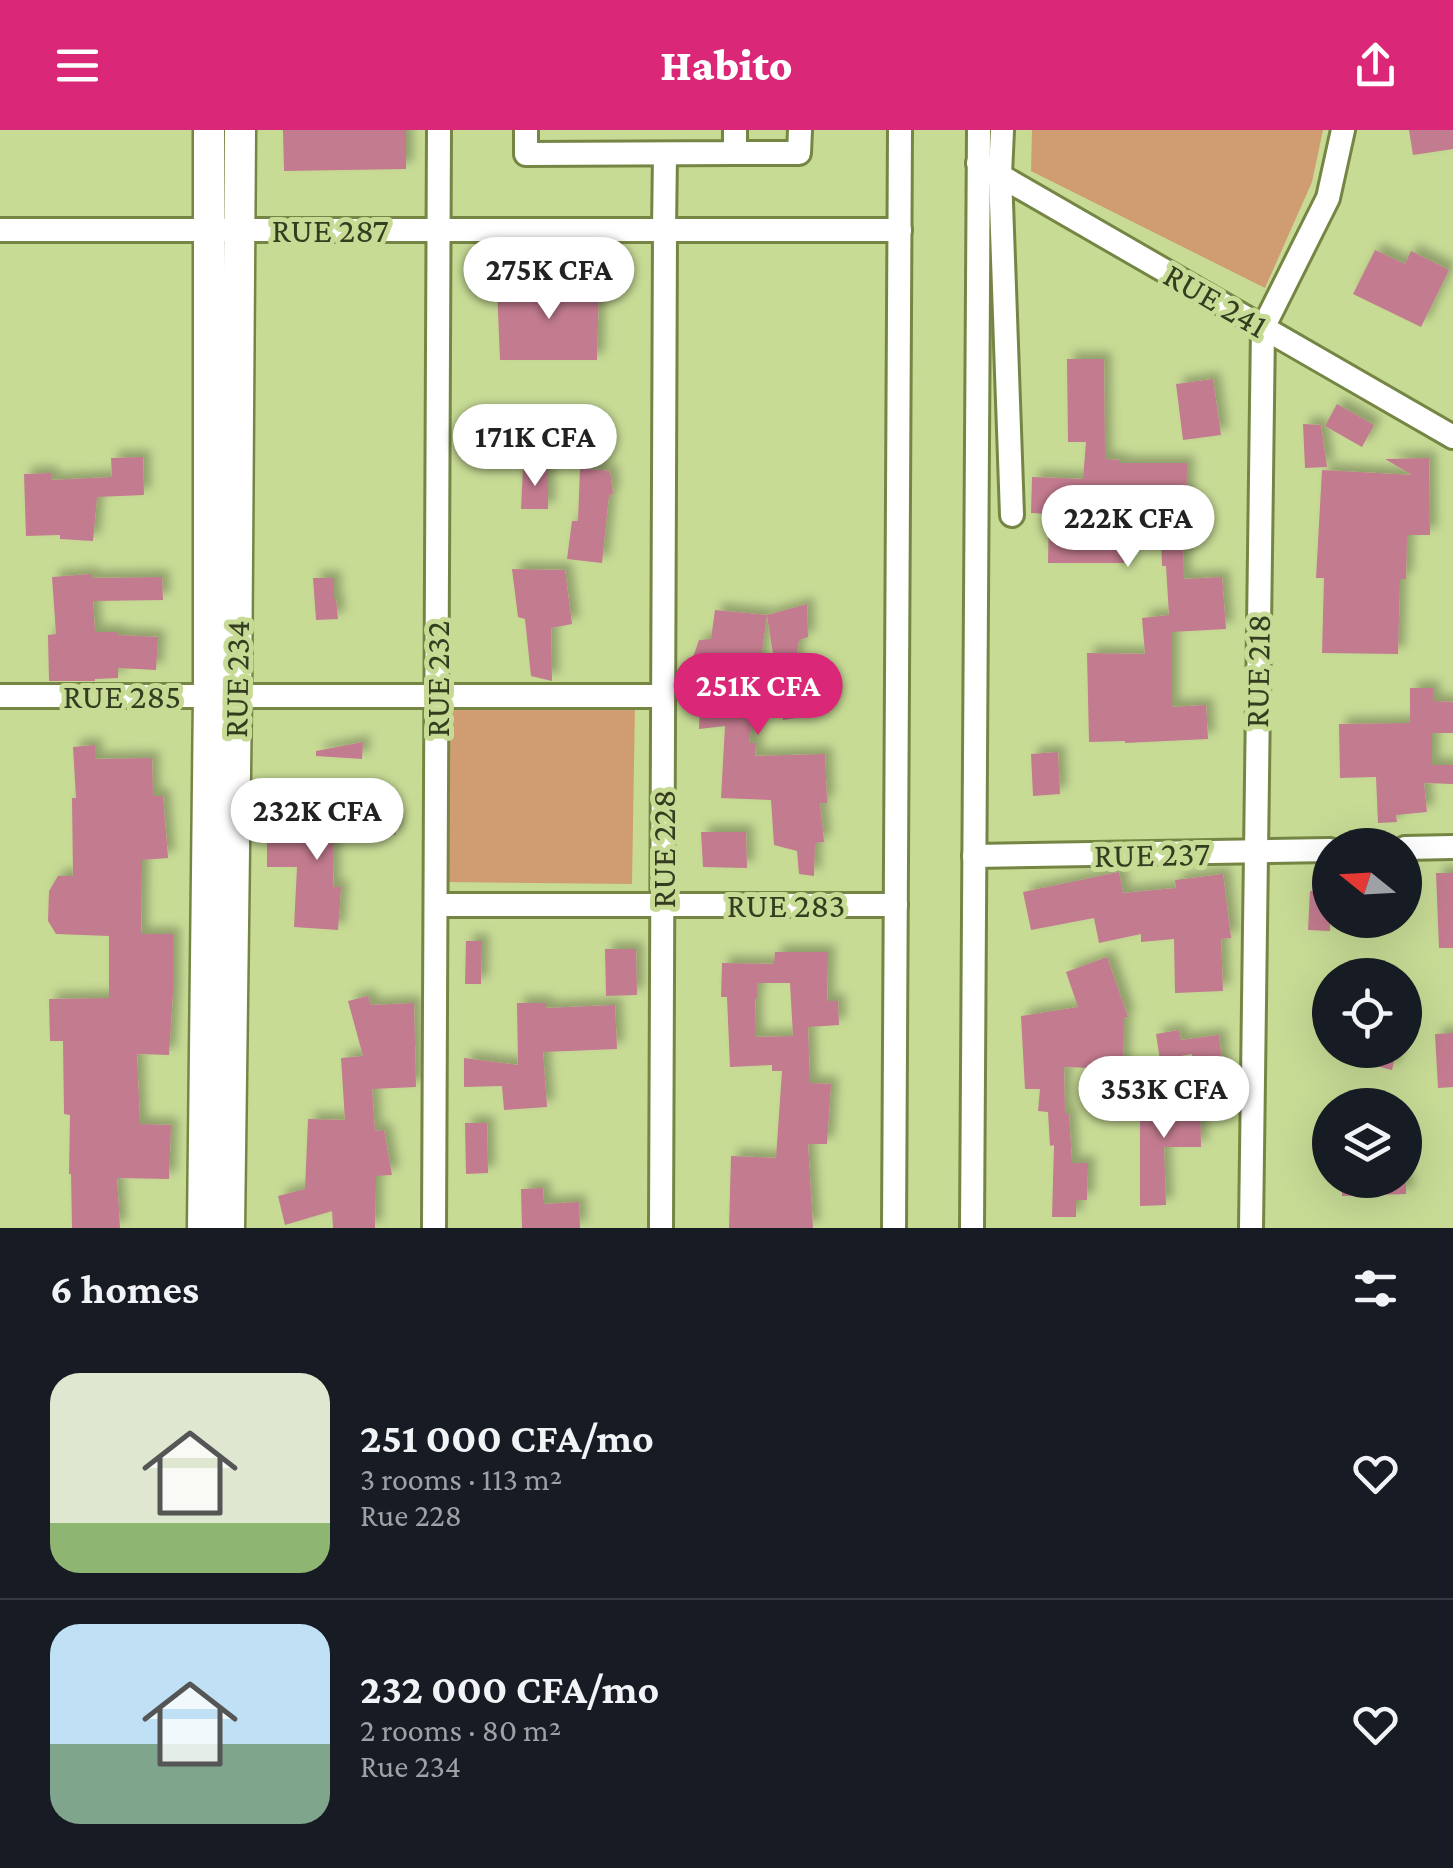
<!DOCTYPE html>
<html lang="en">
<head>
<meta charset="utf-8">
<style>
	body { margin:0; font-family:"Crimson Pro",serif; background:#242831; color:#f1f3f6; height:100vh; display:flex; flex-direction:column; font-size:38px; white-space:nowrap }
	* { box-sizing:border-box; margin:0 }
	p { font-size:32px; color:#9ea1a6 }
	.icon { flex:none; width:55px; height:55px; fill:none; stroke:currentColor; stroke-width:2; stroke-linecap:round; stroke-linejoin:round }
	.map { position:relative; height:1098px; overflow:hidden }
	.sheet { display:flex; flex-direction:column; background:#171b24; flex:1 }
	.sheet>* { flex:none }
	.needle { width:65px; rotate:288deg }
	.fabs { position:absolute; left:1312px; top:698px; display:grid; gap:20px }
	.fabs a { display:grid; place-items:center; width:110px; height:110px; border-radius:50%; background:#171b24; box-shadow:0 10px 40px #0002; font-size:50px }
	.price { position:absolute; translate:-50% -85px; padding:0 22px; border-radius:35px; background:#fff; color:#222; font-size:32px; line-height:65px; filter:drop-shadow(0 2px 5px #0008) }
	.price::after { content:''; position:absolute; left:50%; top:60px; width:30px; height:22px; margin-left:-15px; background:inherit; clip-path:polygon(0 0,100% 0,50% 100%) }
	.price.on { background:#db2777; color:#fff }
	ul { padding:0; list-style:none }
	li { display:flex; align-items:center; gap:30px; height:250px; padding:0 50px }
	li+li { border-top:2px solid #363941 }
	li span { display:grid; place-items:center; flex:none; width:280px; height:200px; border-radius:30px; color:#555 }
	li>.icon { margin-inline-start:auto }
	span .icon { width:120px; height:120px; fill:#fffc; stroke-width:1 }
	li b { font-size:42px }
	h2 { display:flex; justify-content:space-between; align-items:center; height:120px; padding:0 50px; font-size:42px }
	header { display:flex; justify-content:space-between; align-items:center; height:130px; padding:0 50px; background:#db2777; color:#fff; font-size:45px; font-weight:800 }
	.map>svg:first-child { display:block }
	.green { fill:#d09d72 }
	.building { fill:#c37b8f; fill-rule:evenodd; filter:url(#shadow) }
	.lines { fill:none; stroke-linecap:round; stroke-linejoin:round }
	.minor-casing { stroke:#758644; stroke-width:28 }
	.secondary-casing { stroke:#758644; stroke-width:35 }
	.minor { stroke:#fff; stroke-width:22 }
	.secondary { stroke:#fff; stroke-width:30 }
	.labels { text-anchor:middle; stroke-width:10; stroke-linejoin:round; paint-order:stroke }
	.street-label { font-size:35px; fill:#353d21; stroke:#c7db95 }
</style>
</head>
<body>
<header><svg class="icon" aria-label="menu" viewBox="0 0 24 24"><path d="M4 6h16M4 12h16M4 18h16"/></svg>Habito<svg class="icon" aria-label="share" viewBox="0 0 24 24"><path d="M12 15V3M7 8l5-5 5 5M5 13v7h14v-7"/></svg></header>
<div class="map">
<svg width="1453" height="1098" viewBox="0 0 1453 1098">
	<defs>
		<filter id="shadow"><feDropShadow dx="7" dy="-7" stdDeviation="5" flood-color="#0004"/></filter>
	</defs>
	<rect width="100%" height="100%" fill="#c7db95"/>
	<!-- green -->
	<g class="green">
		<path d="M1032 0H1323L1312 52 1265 158 1031 41Z"/>
		<path d="M447 571 635 574 632 754 444 752Z"/>
	</g>
	<!-- building -->
	<g class="building">
		<path d="M283 0H406V39L284 41Z"/>
		<path d="M1409 0H1453V19L1413 25Z"/>
		<path d="M1375 120 1405 134 1411 121 1449 140 1421 197 1353 164Z"/>
		<path d="M599 153 597 230H500L497 158Z"/>
		<path d="M1067 229H1104L1105 329 1120 330V333H1187L1186 407H1183L1184 449 1222 447 1226 499 1172 502V577L1206 575 1208 609 1125 613V611L1089 612 1087 523 1145 524 1142 488 1169 485 1166 436H1162L1160 378H1125L1124 433H1048L1049 384 1031 383 1032 347 1083 349 1086 312H1068Z"/>
		<path d="M1213 249 1221 305 1183 310 1176 254Z"/>
		<path d="M1337 274 1374 295 1362 317 1325 296Z"/>
		<path d="M1303 294 1321 295 1327 337 1305 338Z"/>
		<path d="M143 327 144 365 97 367 93 411 60 409V405L26 406 24 344 51 343V350L112 347 111 328Z"/>
		<path d="M1429 328 1430 405H1407L1406 449H1400L1398 524 1322 523 1324 448H1316L1322 340 1412 345 1385 329Z"/>
		<path d="M523 337 548 339V379H521Z"/>
		<path d="M580 338 610 341 613 364 609 365 602 433 567 429 572 391H578Z"/>
		<path d="M512 439 565 440 572 494 551 498 552 551 531 546 525 489 518 487Z"/>
		<path d="M91 444V448L162 447 163 470 93 471 95 502H117V505L158 507 156 540 118 538V548L95 549V551H49L48 505 56 504 52 447Z"/>
		<path d="M313 448H334V469H336L338 489 316 490Z"/>
		<path d="M807 474 808 507 799 510 793 546 810 544 816 585 783 590 767 485Z"/>
		<path d="M715 480 767 485 749 613H756L755 626 825 624 827 673H820L824 712 815 713 814 746 799 744 797 721 774 715 771 670 721 668 725 596 699 599 702 530H692L699 510 711 509Z"/>
		<path d="M1410 558H1433V571L1453 572V603H1432V635H1453V654L1424 653 1427 682 1396 685 1397 692 1378 693 1376 647 1340 648 1339 594 1410 593Z"/>
		<path d="M363 612 362 629 316 626V621Z"/>
		<path d="M95 615V629L152 628 153 666H163L168 728 142 730 141 804H173V862L169 925 137 924 140 994 171 995 169 1049 117 1048 120 1098H72L71 1044H69L70 985 64 984 63 911H50L49 869 109 868V806L56 804 48 791 49 761 58 746H73L72 668H76L73 617Z"/>
		<path d="M1058 622 1060 664 1033 666 1031 624Z"/>
		<path d="M350 688H395L396 705 334 707 333 757H341L338 800 294 797 297 737H267V693L350 692Z"/>
		<path d="M701 702H746L747 738 703 737Z"/>
		<path d="M1119 742 1123 763 1176 758 1175 750 1223 744 1231 808 1221 809 1223 861 1175 863 1174 809 1141 812V804L1099 813 1094 788 1031 800 1023 762Z"/>
		<path d="M1436 743H1453V818H1439Z"/>
		<path d="M1310 761H1330V801L1308 800Z"/>
		<path d="M466 811H482L481 854H465Z"/>
		<path d="M605 819H636L637 865 606 866Z"/>
		<path d="M775 822H828L827 871H838L839 895 808 897 810 953 831 954 827 1014H808L813 1098H729L731 1026 776 1028 782 941H772V935L730 937 727 867H721L722 833 774 834ZM757 853H790L793 906 756 907 755 868H757Z"/>
		<path d="M1107 827 1128 887 1124 888 1123 943 1147 944V964L1120 965V954L1096 953V938L1064 937 1065 984H1069L1072 1033H1088L1087 1070H1076V1087H1052L1054 1015 1050 1016 1048 982 1038 981 1040 959H1025L1021 886 1078 877 1066 842Z"/>
		<path d="M368 866 371 875 414 873 416 957 372 959 375 1001 384 1000 392 1045 376 1046 375 1098H333L332 1081 285 1095 278 1066 305 1059 308 989 345 990 341 928 363 926 348 871Z"/>
		<path d="M517 873H546V878L615 875 617 919 543 922 547 977 504 980 502 956 464 957V928L518 935Z"/>
		<path d="M1179 900 1181 910 1219 905 1223 941 1194 944 1192 924 1160 930 1156 904Z"/>
		<path d="M1453 903V957L1438 958 1435 904Z"/>
		<path d="M1337 920H1397L1392 940 1336 926Z"/>
		<path d="M1200 969 1201 1017H1164L1166 1075 1140 1076V970Z"/>
		<path d="M465 993H487L488 1043 466 1044Z"/>
		<path d="M1342 1050H1406V1064L1342 1066Z"/>
		<path d="M543 1058 544 1074 579 1072 580 1098H522L521 1059Z"/>
	</g>
	<g class="lines">
		<!-- minor casing -->
		<g class="minor-casing">
			<g id="minor">
				<path d="M526 0V24L735 23V0"/>
				<path d="M1002 0 1000 44 1012 385"/>
				<path d="M735 23H799L800 0"/>
				<path d="M978 33 1453 307"/>
				<path d="M0 100H900"/>
				<path d="M664 100 665 24"/>
				<path d="M0 566H663"/>
				<path d="M1405 718 1453 717"/>
				<path d="M974 726 1330 720"/>
				<path d="M436 775H896"/>
				<path d="M434 1098 439 0"/>
				<path d="M661 1098 665 100"/>
				<path d="M894 1098 900 0"/>
				<path d="M972 1098 979 0"/>
				<path d="M1251 1098 1263 198 1328 68 1343 0"/>
			</g>
		</g>
		<!-- secondary casing -->
		<g class="secondary-casing">
			<g id="secondary">
				<path d="M203 1098 209 566V0"/>
				<path d="M229 1098 236 566 240 0"/>
			</g>
		</g>
		<!-- minor -->
		<use href="#minor" class="minor"/>
		<!-- secondary -->
		<use href="#secondary" class="secondary"/>
	</g>
	<g class="labels">
		<!-- street labels -->
		<g class="street-label">
			<text x="330" y="112">RUE 287</text>
			<text transform="translate(1216 170) rotate(30)" y="12">RUE 241</text>
			<text transform="translate(1257 541) rotate(-89)" y="12">RUE 218</text>
			<text transform="translate(236 549) rotate(-89)" y="12">RUE 234</text>
			<text transform="translate(437 549) rotate(-90)" y="12">RUE 232</text>
			<text x="122" y="578">RUE 285</text>
			<text transform="translate(663 719) rotate(-90)" y="12">RUE 228</text>
			<text transform="translate(1152 724) rotate(-1)" y="12">RUE 237</text>
			<text x="786" y="787">RUE 283</text>
		</g>
	</g>
</svg>
<div class="fabs">
<a><svg class="needle" viewBox="-14 -14 28 28"><path d="M0-13l5 13h-10z" fill="#e53935"/><path d="M0 13l5-13h-10z" fill="#9ea1a6"/></svg></a>
<a><svg class="icon" aria-label="locate" viewBox="0 0 24 24"><circle cx="12" cy="12" r="6"/><path d="M12 2v4M12 18v4M2 12h4M18 12h4"/></svg></a>
<a><svg class="icon" aria-label="layers" viewBox="0 0 24 24"><path d="M12 4l9 5-9 5-9-5zM3 14l9 5 9-5"/></svg></a>
</div>
<b class="price" style="left:549px;top:192px">275K CFA</b>
<b class="price" style="left:535px;top:359px">171K CFA</b>
<b class="price" style="left:1128px;top:440px">222K CFA</b>
<b class="price on" style="left:758px;top:608px">251K CFA</b>
<b class="price" style="left:317px;top:733px">232K CFA</b>
<b class="price" style="left:1164px;top:1011px">353K CFA</b>
</div>
<section class="sheet">
<h2>6 homes<svg class="icon" aria-label="filters" viewBox="0 0 24 24"><path d="M4 7h16M4 17h16"/><circle cx="9" cy="7" r="2"/><circle cx="15" cy="17" r="2"/></svg></h2>
<ul>
<li><span style="background:linear-gradient(#dfe7d0 75%,#8fb573 0)"><svg class="icon" aria-label="home" viewBox="0 0 24 24"><path d="M3 11l9-7 9 7M6 9v11h12V9"/></svg></span><div><b>251 000 CFA/mo</b><p>3 rooms · 113 m²</p><p>Rue 228</p></div><svg class="icon" aria-label="heart" viewBox="0 0 24 24"><path d="M12 20l-8-8c-3-5 5-10 8-4 3-6 11-1 8 4z"/></svg></li>
<li><span style="background:linear-gradient(#bfe0f5 60%,#7fa58c 0)"><svg class="icon" aria-label="home" viewBox="0 0 24 24"><path d="M3 11l9-7 9 7M6 9v11h12V9"/></svg></span><div><b>232 000 CFA/mo</b><p>2 rooms · 80 m²</p><p>Rue 234</p></div><svg class="icon" aria-label="heart" viewBox="0 0 24 24"><path d="M12 20l-8-8c-3-5 5-10 8-4 3-6 11-1 8 4z"/></svg></li>
</ul>
</section>
</body>
</html>
